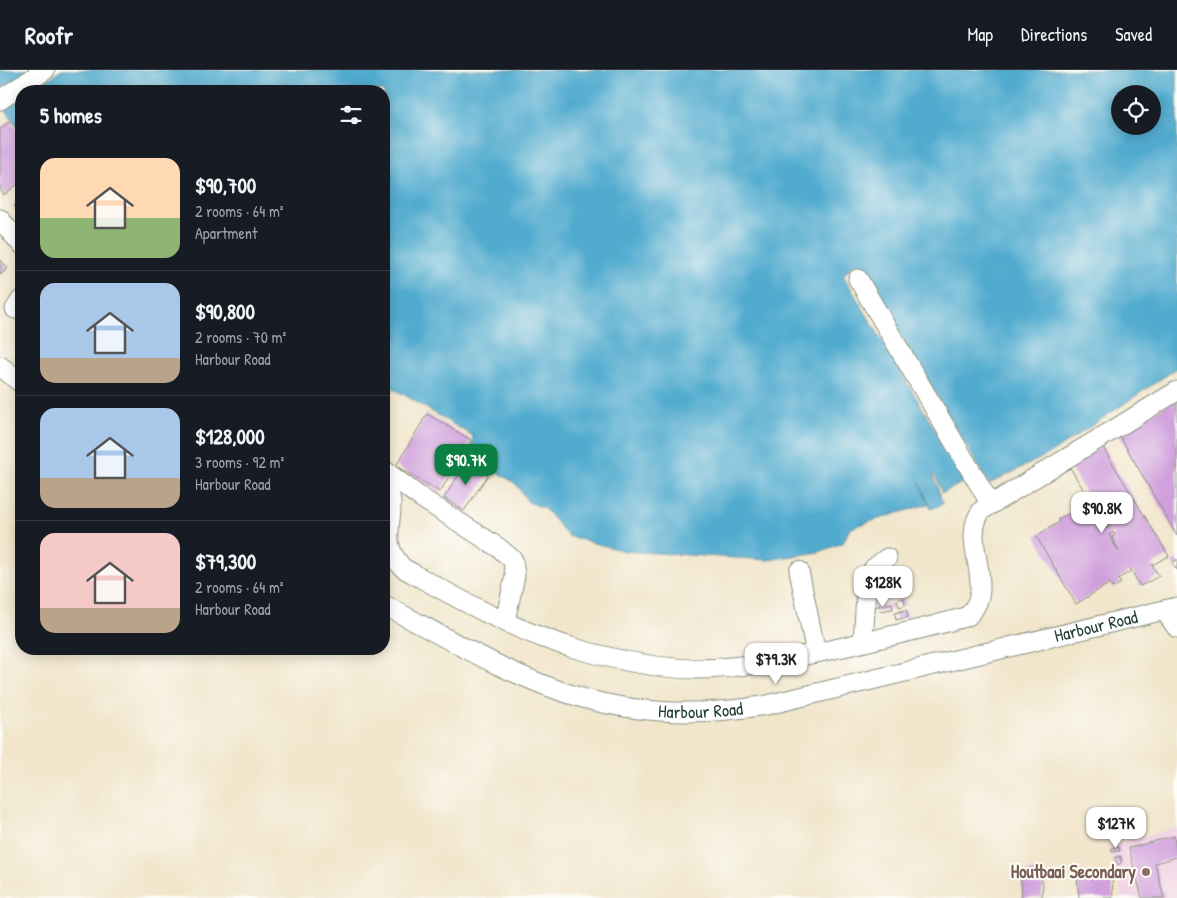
<!DOCTYPE html>
<html lang="en">
<head>
<meta charset="utf-8">
<style>
	body { margin:0; font-family:"Patrick Hand",sans-serif; background:#242831; color:#f1f3f6; height:100vh; display:flex; flex-direction:column; font-size:19px; white-space:nowrap }
	* { box-sizing:border-box; margin:0 }
	p { font-size:16px; color:#9ea1a6 }
	.icon { flex:none; width:28px; height:28px; fill:none; stroke:currentColor; stroke-width:2; stroke-linecap:round; stroke-linejoin:round }
	.map { position:relative; flex:1; overflow:hidden }
	.sheet { position:absolute; left:15px; top:15px; width:375px; height:570px; display:flex; flex-direction:column; background:#171b24; border-radius:20px; box-shadow:0 2px 12px #0003 }
	.sheet>* { flex:none }
	.fabs { position:absolute; left:1111px; top:15px; display:grid; gap:10px }
	.fabs a { display:grid; place-items:center; width:50px; height:50px; border-radius:50%; background:#171b24; box-shadow:0 2px 12px #0003; font-size:25px }
	.price { position:absolute; translate:-50% -42px; padding:0 11px; border-radius:10px; background:#fff; color:#222; font-size:16px; line-height:32px; filter:drop-shadow(0 1px 2px #0008) }
	.price::after { content:''; position:absolute; left:50%; top:30px; width:15px; height:11px; margin-left:-8px; background:inherit; clip-path:polygon(0 0,100% 0,50% 100%) }
	.price.on { background:#0b8043; color:#fff }
	ul { padding:0; list-style:none }
	li { display:flex; align-items:center; gap:15px; height:125px; padding:0 25px }
	li+li { border-top:1px solid #363941 }
	li span { display:grid; place-items:center; flex:none; width:140px; height:100px; border-radius:15px; color:#555 }
	li>.icon { margin-inline-start:auto }
	span .icon { width:60px; height:60px; fill:#fffc; stroke-width:1 }
	li b { font-size:21px }
	h2 { display:flex; justify-content:space-between; align-items:center; height:60px; padding:0 25px; font-size:21px }
	header { display:flex; align-items:center; gap:30px; box-sizing:border-box; height:70px; padding:0 25px; background:#171b24; border-bottom:1px solid #363941 }
	header strong { font-size:24px }
	nav { display:flex; gap:28px; margin-inline-start:auto; font-size:18px }
	.map>svg:first-child { display:block }
	.built { fill:#f1d0e3 }
	.water { fill:#51abcf; stroke:#387482; fill-rule:evenodd }
	.building { fill:#d09fdc; fill-rule:evenodd }
	.lines { fill:none; stroke-linecap:round; stroke-linejoin:round }
	.minor-casing { stroke:#88917f; stroke-width:21 }
	.minor { stroke:#fff; stroke-width:19 }
	.education-dot { fill:#8d6e63; stroke:#fdfcf7; stroke-width:2 }
	.labels { text-anchor:middle; stroke-width:4; stroke-linejoin:round; paint-order:stroke }
	.street-label { font-size:18px; fill:#1f3d34; stroke:#fdfcf7 }
	.education-label { font-size:18px; font-weight:bold; fill:#785e54; stroke:#fdfcf7; text-anchor:end }
</style>
</head>
<body>
<header>
<strong>Roofr</strong>
<nav><a>Map</a><a>Directions</a><a>Saved</a></nav>
</header>
<div class="map">
<svg width="1177" height="828" viewBox="0 0 1177 828">
	<rect width="100%" height="100%" fill="#fdfcf7"/>
	<filter id="ink" filterUnits="userSpaceOnUse"><feTurbulence type="fractalNoise" baseFrequency=".02" numOctaves="2"/><feDisplacementMap in="SourceGraphic" scale="10" xChannelSelector="R" yChannelSelector="G"/><feConvolveMatrix kernelMatrix="1 2 1 2 8 2 1 2 1" color-interpolation-filters="sRGB"/></filter>
	<filter id="wash" filterUnits="userSpaceOnUse"><feTurbulence type="fractalNoise" baseFrequency=".0096" numOctaves="4" result="noise"/><feDisplacementMap in="SourceGraphic" scale="20" xChannelSelector="R" yChannelSelector="G"/><feGaussianBlur stdDeviation="1.12" result="paint"/><feColorMatrix in="noise" values="0 0 0 0 0 0 0 0 0 0 0 0 0 0 0 0 0 1.4 0 .05"/><feComposite in="paint" operator="in"/></filter>
	<g filter="url(#wash)">
		<rect width="100%" height="100%" fill="#f1e5ca"/>
		<!-- built -->
		<path class="built" d="M1177 757V828H1123L1109 776Z"/>
		<!-- water -->
		<g class="water">
			<path d="M0 0H29L0 19Z"/>
			<path d="M62 0H1177V298L1051 383 989 414 857 192 843 205 966 411 942 423 935 405H933L943 434 931 439 919 410 928 434 859 455 850 459 843 473 819 482 768 490 624 481 568 466 544 438 528 432 516 414 473 386 471 382 473 366 384 313V21H29ZM1120 24H1152V56H1120Z"/>
			<path d="M21 26V60L4 38Z"/>
		</g>
		<g id="blocks">
			<!-- building -->
			<g class="building">
				<path d="M10 51 21 64V112L4 125 0 120V59Z"/>
				<path d="M21 128V142L14 136Z"/>
				<path d="M0 189 8 198 0 205Z"/>
				<path d="M1177 329V466L1118 363Z"/>
				<path d="M427 344 471 370 440 422 396 396Z"/>
				<path d="M1102 376 1169 486 1152 495 1159 506 1150 511 1140 516 1130 498 1131 501 1118 509 1121 513 1113 518 1110 513 1076 534 1036 466 1059 452 1058 449 1090 433 1106 459 1110 457 1102 443 1099 445 1069 396ZM1113 462 1115 465 1112 467 1119 482 1109 465Z"/>
				<path d="M467 392 488 405 464 441 444 428Z"/>
				<path d="M1177 489V500L1172 493Z"/>
				<path d="M904 528 905 535 899 537 897 530Z"/>
				<path d="M892 533 893 539 874 542 873 537Z"/>
				<path d="M906 540 908 547 896 550 895 543Z"/>
				<path d="M1174 766 1177 787 1155 793 1164 828H1142L1129 778Z"/>
				<path d="M1118 776 1120 781 1112 782 1111 779Z"/>
				<path d="M1120 786 1122 792 1118 795 1115 788Z"/>
				<path d="M1038 800 1043 814 1042 827 1022 828 1021 804Z"/>
				<path d="M1112 805 1113 828H1079L1077 807Z"/>
			</g>
		</g>
	</g>
	<g filter="url(#ink)">
		<use href="#blocks" fill-opacity="0" stroke="#88917f" stroke-width="1"/>
		<g class="lines">
			<!-- minor casing -->
			<g class="minor-casing">
				<g id="minor">
					<path d="M0 30 45 0"/>
					<path d="M0 149 21 174"/>
					<path d="M858 209 990 433"/>
					<path d="M15 239 21 230"/>
					<path d="M0 296 21 313"/>
					<path d="M384 400 420 427 499 478 513 490 515 506 505 551"/>
					<path d="M384 412C404 443 372 466 403 498 457 528 514 561 574 578 612 589 657 599 697 599 753 598 807 585 861 573 897 564 933 557 968 546 999 516 958 471 982 440L1177 321"/>
					<path d="M799 501 816 583"/>
					<path id="s1" d="M384 535C447 568 511 607 579 627 641 645 703 646 767 635L1177 537"/>
					<path d="M1164 540 1177 558"/>
					<path d="M863 572 867 509 874 498 887 488"/>
				</g>
			</g>
			<!-- minor -->
			<use href="#minor" class="minor"/>
		</g>
	</g>
	<!-- markers -->
	<circle class="education-dot" cx="1146" cy="802" r="5"/>
	<g class="labels">
		<!-- street labels -->
		<g class="street-label">
			<text dy="6" stroke="none"><textPath href="#s1" startOffset="744">Harbour Road</textPath></text>
			<text dy="6" stroke="none"><textPath href="#s1" startOffset="339">Harbour Road</textPath></text>
		</g>
		<!-- education labels -->
		<g class="education-label">
			<text x="1136" y="808">Houtbaai Secondary</text>
		</g>
	</g>
</svg>
<div class="fabs">
<a><svg class="icon" aria-label="locate" viewBox="0 0 24 24"><circle cx="12" cy="12" r="6"/><path d="M12 2v4M12 18v4M2 12h4M18 12h4"/></svg></a>
</div>
<b class="price on" style="left:466px;top:416px">$90.7K</b>
<b class="price" style="left:1102px;top:464px">$90.8K</b>
<b class="price" style="left:883px;top:538px">$128K</b>
<b class="price" style="left:776px;top:615px">$79.3K</b>
<b class="price" style="left:1116px;top:779px">$127K</b>
<section class="sheet">
<h2>5 homes<svg class="icon" aria-label="filters" viewBox="0 0 24 24"><path d="M4 7h16M4 17h16"/><circle cx="9" cy="7" r="2"/><circle cx="15" cy="17" r="2"/></svg></h2>
<ul>
<li><span style="background:linear-gradient(#ffd9b3 60%,#8fb573 0)"><svg class="icon" aria-label="home" viewBox="0 0 24 24"><path d="M3 11l9-7 9 7M6 9v11h12V9"/></svg></span><div><b>$90,700</b><p>2 rooms · 64 m²</p><p>Apartment</p></div></li>
<li><span style="background:linear-gradient(#a9c7e8 75%,#b9a48a 0)"><svg class="icon" aria-label="home" viewBox="0 0 24 24"><path d="M3 11l9-7 9 7M6 9v11h12V9"/></svg></span><div><b>$90,800</b><p>2 rooms · 70 m²</p><p>Harbour Road</p></div></li>
<li><span style="background:linear-gradient(#a9c7e8 70%,#b9a48a 0)"><svg class="icon" aria-label="home" viewBox="0 0 24 24"><path d="M3 11l9-7 9 7M6 9v11h12V9"/></svg></span><div><b>$128,000</b><p>3 rooms · 92 m²</p><p>Harbour Road</p></div></li>
<li><span style="background:linear-gradient(#f6c9c9 75%,#b9a48a 0)"><svg class="icon" aria-label="home" viewBox="0 0 24 24"><path d="M3 11l9-7 9 7M6 9v11h12V9"/></svg></span><div><b>$79,300</b><p>2 rooms · 64 m²</p><p>Harbour Road</p></div></li>
</ul>
</section>
</div>
</body>
</html>
